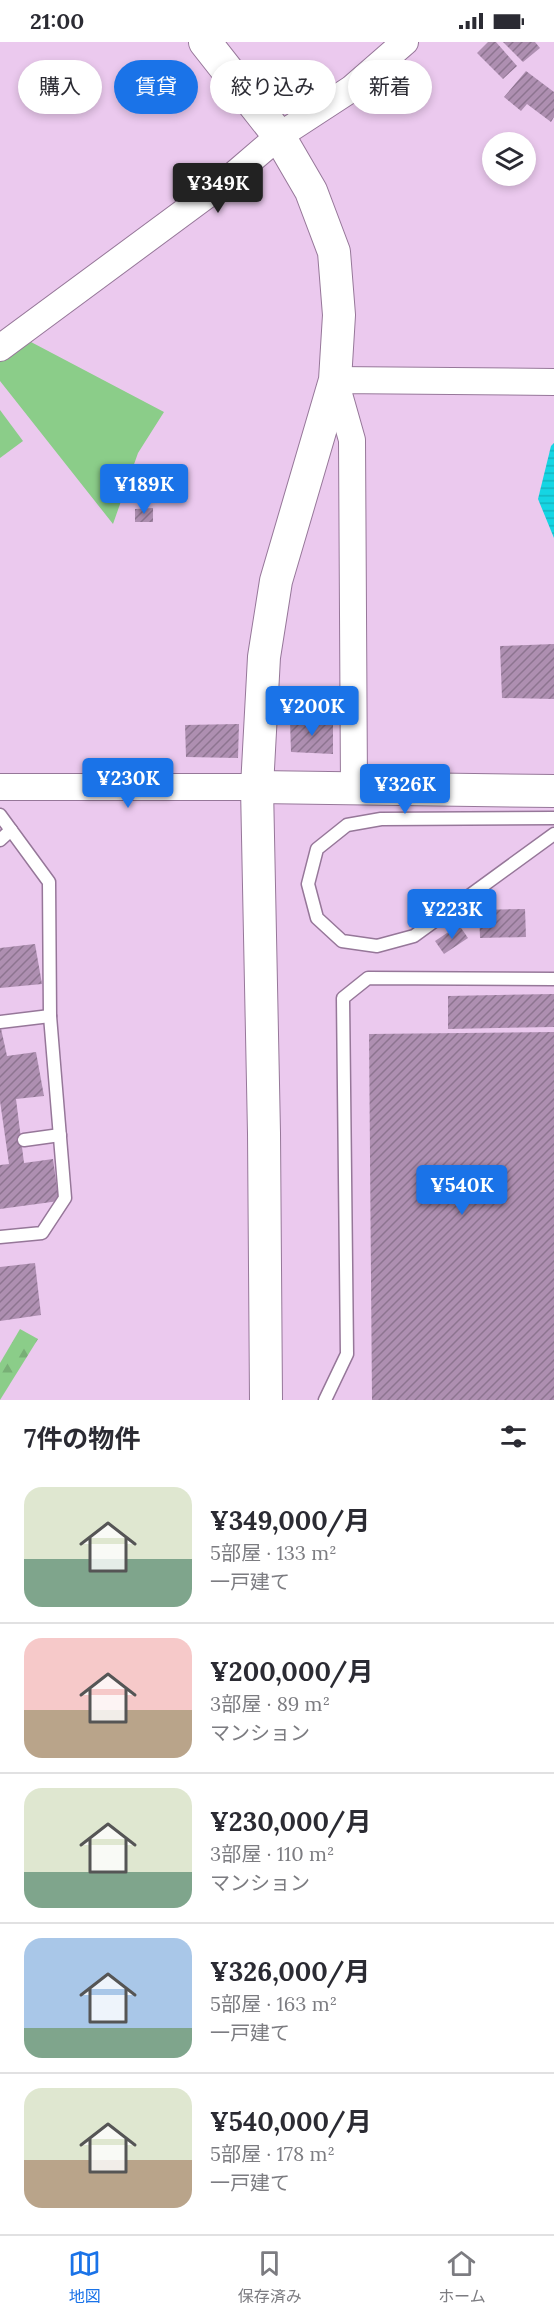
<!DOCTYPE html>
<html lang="ja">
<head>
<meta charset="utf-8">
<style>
	body { margin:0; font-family:Lora,"Noto Sans JP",serif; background:#f7f7f7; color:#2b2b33; height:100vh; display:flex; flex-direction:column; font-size:22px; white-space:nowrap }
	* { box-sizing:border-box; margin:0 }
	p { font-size:20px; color:#7c7c81 }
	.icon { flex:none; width:33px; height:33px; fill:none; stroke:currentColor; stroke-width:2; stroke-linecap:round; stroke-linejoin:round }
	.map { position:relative; height:1358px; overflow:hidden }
	.details { display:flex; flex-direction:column; background:#fff; flex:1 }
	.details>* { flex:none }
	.banner { position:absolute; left:18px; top:18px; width:519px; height:54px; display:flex; gap:12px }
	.tools { position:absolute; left:482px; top:90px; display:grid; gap:12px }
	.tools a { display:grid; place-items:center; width:54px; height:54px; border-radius:50%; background:#fff; box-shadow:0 3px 9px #0003; font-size:30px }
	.price { position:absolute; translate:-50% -51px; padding:0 14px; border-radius:6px; background:#1a73e8; color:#fff; font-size:20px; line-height:39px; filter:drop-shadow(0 2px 3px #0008) }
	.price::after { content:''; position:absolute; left:50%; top:36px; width:18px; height:14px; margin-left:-9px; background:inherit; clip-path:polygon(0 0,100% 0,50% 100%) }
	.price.selected { background:#222; color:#fff }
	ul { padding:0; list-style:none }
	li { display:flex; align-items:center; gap:18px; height:150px; padding:0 24px }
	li+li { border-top:2px solid #e1e1e2 }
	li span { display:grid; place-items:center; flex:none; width:168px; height:120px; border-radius:18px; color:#555 }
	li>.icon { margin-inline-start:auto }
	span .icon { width:72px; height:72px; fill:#fffc; stroke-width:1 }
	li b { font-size:26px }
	h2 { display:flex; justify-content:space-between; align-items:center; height:72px; padding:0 24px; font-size:26px }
	.pill { padding:0 21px; border-radius:27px; background:#fff; box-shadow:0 3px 9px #0003; font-size:21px; line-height:54px }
	.pill.selected { background:#1a73e8; color:#fff }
	.status { display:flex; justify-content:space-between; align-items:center; height:42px; padding:0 30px; background:#fff; direction:ltr }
	.status svg { height:16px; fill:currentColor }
	.menu { display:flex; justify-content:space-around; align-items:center; height:84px; border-top:2px solid #e1e1e2; background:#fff; font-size:16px; color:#7c7c81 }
	.menu a { display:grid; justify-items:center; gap:3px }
	.menu .selected { color:#1a73e8 }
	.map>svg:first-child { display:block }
	.grass { fill:#8bcd89 }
	.forest { fill:url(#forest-firs) }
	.water { fill:url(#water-rules) }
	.building { fill:url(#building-hatch) }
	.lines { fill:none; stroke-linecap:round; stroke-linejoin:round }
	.service-casing { stroke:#967799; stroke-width:15 }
	.minor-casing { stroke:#967799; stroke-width:28 }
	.tertiary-casing { stroke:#967799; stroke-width:34 }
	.service { stroke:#fff; stroke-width:12 }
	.minor { stroke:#fff; stroke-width:26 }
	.tertiary { stroke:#fff; stroke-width:32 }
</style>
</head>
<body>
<div class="status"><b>21:00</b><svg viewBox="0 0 49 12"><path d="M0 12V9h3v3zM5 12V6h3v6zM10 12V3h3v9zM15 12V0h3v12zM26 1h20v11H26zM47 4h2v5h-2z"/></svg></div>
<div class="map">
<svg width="554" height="1358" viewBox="0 0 554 1358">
	<defs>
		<pattern id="forest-firs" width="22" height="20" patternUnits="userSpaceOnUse" patternTransform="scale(1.5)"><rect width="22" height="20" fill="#8bcd89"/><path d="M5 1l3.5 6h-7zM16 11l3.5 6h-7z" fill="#78af76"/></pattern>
		<pattern id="water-rules" width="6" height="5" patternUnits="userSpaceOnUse" patternTransform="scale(1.5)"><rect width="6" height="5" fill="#15d5e3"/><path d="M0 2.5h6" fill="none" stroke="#13b6c2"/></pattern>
		<pattern id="building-hatch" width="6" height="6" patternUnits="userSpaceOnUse" patternTransform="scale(1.5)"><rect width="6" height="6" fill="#ae8fb1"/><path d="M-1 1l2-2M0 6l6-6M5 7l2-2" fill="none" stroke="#8d7490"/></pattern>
	</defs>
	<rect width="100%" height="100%" fill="#ebc9ee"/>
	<!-- grass -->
	<g class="grass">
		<path d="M31 300 164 370 138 411 113 482 0 339V319Z"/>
		<path d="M0 368 23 399 0 416Z"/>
	</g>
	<!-- forest -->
	<path class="forest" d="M20 1287 38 1297 0 1358V1321Z"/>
	<!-- water -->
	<path class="water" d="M554 401V496L538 457 551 404Z"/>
	<!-- building -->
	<g class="building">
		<path d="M488 0H496L517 24 503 37 477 11Z"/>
		<path d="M503 0H535L540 6 523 20Z"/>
		<path d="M526 29 554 50V75L551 80 527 62 521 69 504 55Z"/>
		<path d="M153 466V480H135V467Z"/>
		<path d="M554 602V657L502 656 500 604Z"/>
		<path d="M290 679 333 681V712L291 710Z"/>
		<path d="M239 682 238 716 186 715 185 683Z"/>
		<path d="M525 867 526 895 480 896 479 868Z"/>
		<path d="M459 883 468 896 444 912 435 899Z"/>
		<path d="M35 902 42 942 0 946V906Z"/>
		<path d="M554 952V985L448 987V954Z"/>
		<path d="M0 982 7 1014 36 1010 44 1054 16 1057 24 1121 53 1117 59 1159 0 1167V1123L9 1122 0 1059Z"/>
		<path d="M554 990V1358H372L369 992Z"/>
		<path d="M35 1221 41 1273 0 1279V1225Z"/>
	</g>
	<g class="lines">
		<!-- service casing -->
		<g class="service-casing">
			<g id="service">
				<path d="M0 773 49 840 50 974 65 1156 42 1191 0 1195"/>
				<path d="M554 776 381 777 347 783 317 807 308 842 317 876 342 899 377 904 414 894 554 792"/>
				<path d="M0 798 11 788"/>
				<path d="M0 980 50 974"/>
				<path d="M24 1098 60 1093"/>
				<path d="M325 1358 347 1312 343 956 368 936 554 937"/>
			</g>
		</g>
		<!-- minor casing -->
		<g class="minor-casing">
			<g id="minor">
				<path d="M0 306 230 136 279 94 351 47 405 0"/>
				<path d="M0 745H257"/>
				<path d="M354 747 352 398 335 338 554 340"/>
			</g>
		</g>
		<!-- tertiary casing -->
		<g class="tertiary-casing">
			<g id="tertiary">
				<path d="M205 0 279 94 311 149 334 210 339 273 335 338 276 539 264 615 257 745 264 1091 266 1358"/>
				<path d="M257 745 554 749"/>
			</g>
		</g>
		<!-- service -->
		<use href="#service" class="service"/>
		<!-- minor -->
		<use href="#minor" class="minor"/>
		<!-- tertiary -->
		<use href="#tertiary" class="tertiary"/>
	</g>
</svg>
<div class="tools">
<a><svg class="icon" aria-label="layers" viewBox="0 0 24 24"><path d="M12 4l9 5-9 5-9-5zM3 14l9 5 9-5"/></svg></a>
</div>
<b class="price selected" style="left:218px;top:172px">¥349K</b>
<b class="price" style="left:144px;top:473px">¥189K</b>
<b class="price" style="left:312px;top:695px">¥200K</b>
<b class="price" style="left:128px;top:767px">¥230K</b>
<b class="price" style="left:405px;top:773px">¥326K</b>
<b class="price" style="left:452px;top:898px">¥223K</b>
<b class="price" style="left:462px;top:1174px">¥540K</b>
<div class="banner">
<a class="pill">購入</a>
<a class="pill selected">賃貸</a>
<a class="pill">絞り込み</a>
<a class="pill">新着</a>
</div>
</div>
<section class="details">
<h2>7件の物件<svg class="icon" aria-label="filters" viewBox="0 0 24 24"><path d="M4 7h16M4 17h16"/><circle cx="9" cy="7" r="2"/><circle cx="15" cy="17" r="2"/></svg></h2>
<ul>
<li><span style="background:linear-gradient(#dfe7d0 60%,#7fa58c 0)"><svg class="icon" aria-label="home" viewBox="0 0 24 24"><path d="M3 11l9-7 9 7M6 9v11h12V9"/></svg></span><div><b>¥349,000/月</b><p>5部屋 · 133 m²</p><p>一戸建て</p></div></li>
<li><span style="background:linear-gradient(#f6c9c9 60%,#b9a48a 0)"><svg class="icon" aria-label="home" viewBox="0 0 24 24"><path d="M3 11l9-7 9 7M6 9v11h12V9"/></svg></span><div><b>¥200,000/月</b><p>3部屋 · 89 m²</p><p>マンション</p></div></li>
<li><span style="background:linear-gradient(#dfe7d0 70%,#7fa58c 0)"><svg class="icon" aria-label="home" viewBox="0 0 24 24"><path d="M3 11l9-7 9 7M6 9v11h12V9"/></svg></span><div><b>¥230,000/月</b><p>3部屋 · 110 m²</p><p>マンション</p></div></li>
<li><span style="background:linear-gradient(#a9c7e8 75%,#7fa58c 0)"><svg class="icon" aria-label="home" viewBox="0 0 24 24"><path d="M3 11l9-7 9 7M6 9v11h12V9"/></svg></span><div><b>¥326,000/月</b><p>5部屋 · 163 m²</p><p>一戸建て</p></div></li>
<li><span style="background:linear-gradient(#dfe7d0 60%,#b9a48a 0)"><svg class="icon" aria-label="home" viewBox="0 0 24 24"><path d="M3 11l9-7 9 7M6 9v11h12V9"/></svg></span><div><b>¥540,000/月</b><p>5部屋 · 178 m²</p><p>一戸建て</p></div></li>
</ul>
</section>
<nav class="menu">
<a class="selected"><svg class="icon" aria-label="map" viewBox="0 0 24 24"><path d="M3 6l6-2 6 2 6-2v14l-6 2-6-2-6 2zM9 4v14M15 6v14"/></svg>地図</a>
<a><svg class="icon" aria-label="saved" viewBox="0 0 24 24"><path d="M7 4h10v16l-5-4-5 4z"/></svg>保存済み</a>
<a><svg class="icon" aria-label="home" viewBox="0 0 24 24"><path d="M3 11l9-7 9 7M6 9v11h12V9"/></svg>ホーム</a>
</nav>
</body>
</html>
